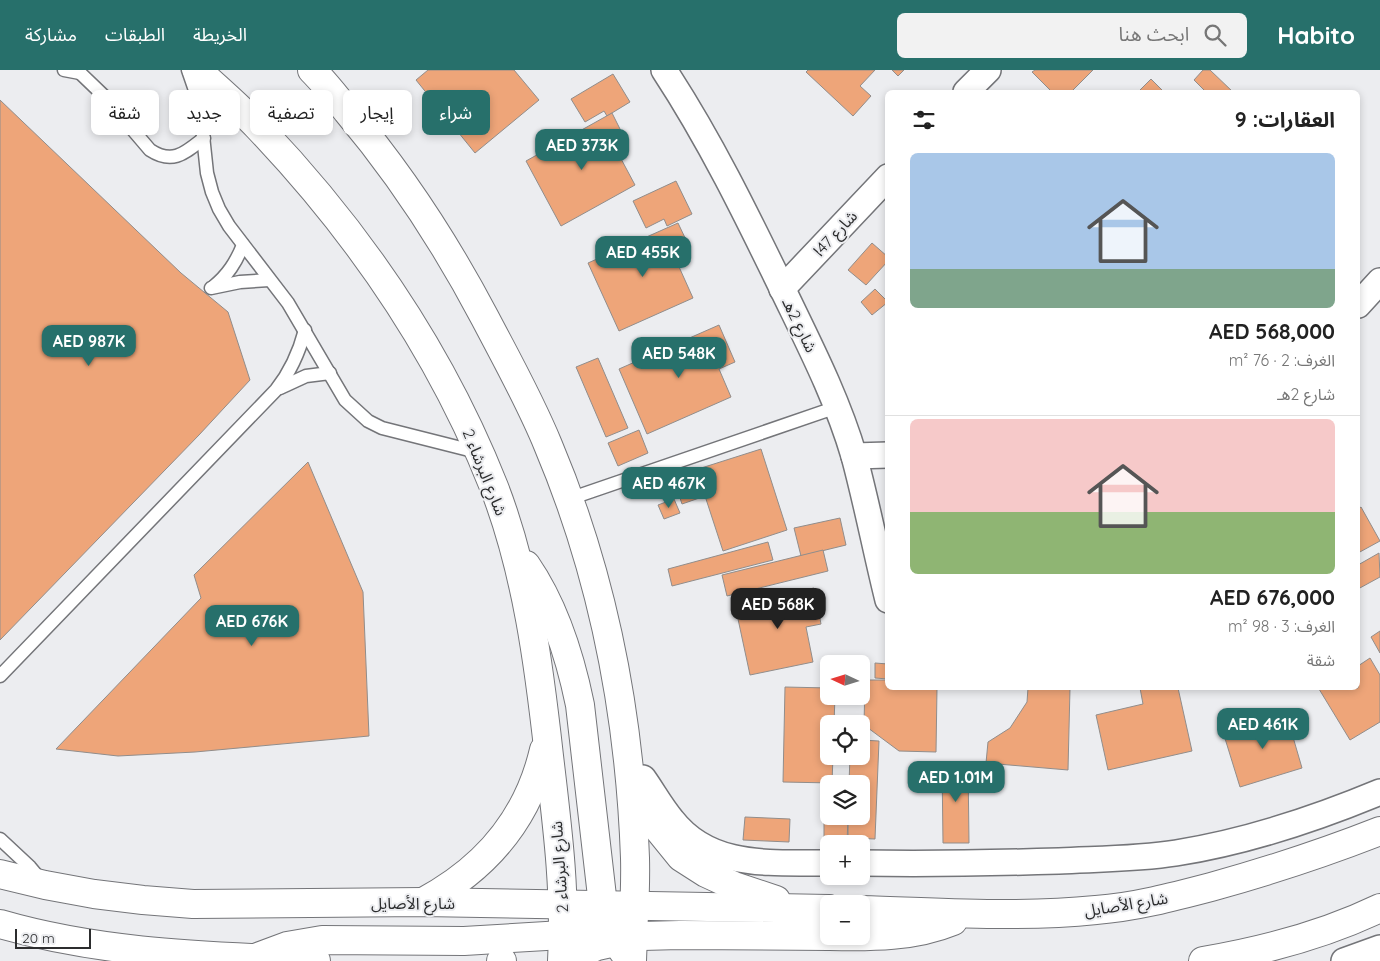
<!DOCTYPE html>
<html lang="ar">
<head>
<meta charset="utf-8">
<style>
	body { margin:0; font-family:Quicksand,"Noto Sans Arabic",sans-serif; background:#f2f2f2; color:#222; direction:rtl; height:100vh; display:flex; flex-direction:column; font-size:19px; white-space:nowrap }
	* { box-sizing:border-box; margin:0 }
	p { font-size:16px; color:#767676 }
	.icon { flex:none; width:28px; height:28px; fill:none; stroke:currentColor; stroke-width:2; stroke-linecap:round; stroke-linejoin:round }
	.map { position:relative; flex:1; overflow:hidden; direction:ltr }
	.details { position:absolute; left:885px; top:20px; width:475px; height:600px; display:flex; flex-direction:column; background:#fff; border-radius:8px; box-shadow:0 2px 8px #0003; direction:rtl }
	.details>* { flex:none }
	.top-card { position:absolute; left:15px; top:20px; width:475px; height:45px; direction:rtl; display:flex; gap:10px }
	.needle { width:32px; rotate:274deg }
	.controls { position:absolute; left:820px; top:585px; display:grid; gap:10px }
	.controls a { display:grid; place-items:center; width:50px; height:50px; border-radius:8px; background:#fff; box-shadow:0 2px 8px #0003; font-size:25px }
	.scale { position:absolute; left:15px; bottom:12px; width:76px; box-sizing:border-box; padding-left:5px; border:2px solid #2c2d2e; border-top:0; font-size:14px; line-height:18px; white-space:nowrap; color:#2c2d2e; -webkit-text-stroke:4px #ecedf0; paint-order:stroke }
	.price { position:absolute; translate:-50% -42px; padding:0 11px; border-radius:10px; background:#27706b; color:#fff; font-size:16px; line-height:32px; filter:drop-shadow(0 1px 2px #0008) }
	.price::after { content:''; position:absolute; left:50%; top:30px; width:15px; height:11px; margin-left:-8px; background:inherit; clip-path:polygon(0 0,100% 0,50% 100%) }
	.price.current { background:#222; color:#fff }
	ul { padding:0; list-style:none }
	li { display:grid; align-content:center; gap:10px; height:265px; padding:0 25px }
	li+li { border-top:1px solid #e0e0e0 }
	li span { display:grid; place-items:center; height:155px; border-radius:8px; color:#555 }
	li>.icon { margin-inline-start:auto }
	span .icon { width:90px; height:90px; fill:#fffc; stroke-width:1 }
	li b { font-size:21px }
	h2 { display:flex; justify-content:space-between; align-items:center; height:60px; padding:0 25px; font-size:21px }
	.chip { padding:0 18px; border-radius:8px; background:#fff; box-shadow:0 2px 8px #0003; font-size:18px; line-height:45px }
	.chip.current { background:#27706b; color:#fff }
	header { display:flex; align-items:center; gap:30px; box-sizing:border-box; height:70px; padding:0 25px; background:#27706b; color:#fff }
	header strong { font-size:24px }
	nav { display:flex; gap:28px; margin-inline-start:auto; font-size:18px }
	.search { width:350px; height:45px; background:#f2f2f2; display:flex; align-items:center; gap:12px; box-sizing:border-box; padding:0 18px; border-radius:8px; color:#767676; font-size:19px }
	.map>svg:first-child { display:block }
	.building { fill:#eea579; stroke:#918d8b }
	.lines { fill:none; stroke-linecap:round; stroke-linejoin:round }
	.lane-casing { stroke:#747579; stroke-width:15 }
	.street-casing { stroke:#747579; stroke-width:28 }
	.secondary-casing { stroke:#747579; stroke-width:30 }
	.lane { stroke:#fff; stroke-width:12 }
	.street { stroke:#fff; stroke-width:25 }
	.secondary { stroke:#fff; stroke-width:28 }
	.labels { text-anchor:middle; stroke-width:4; stroke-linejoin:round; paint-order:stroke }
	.street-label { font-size:16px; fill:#2c2d2e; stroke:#ecedf0 }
</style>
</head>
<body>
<header>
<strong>Habito</strong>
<div class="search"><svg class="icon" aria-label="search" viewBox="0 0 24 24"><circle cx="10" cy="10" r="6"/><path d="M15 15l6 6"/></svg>ابحث هنا</div>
<nav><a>الخريطة</a><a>الطبقات</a><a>مشاركة</a></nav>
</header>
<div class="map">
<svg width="1380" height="891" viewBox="0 0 1380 891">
	<rect width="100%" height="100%" fill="#ecedf0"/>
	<!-- building -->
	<g class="building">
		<path d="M428 0H514L539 30 475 83 416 10Z"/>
		<path d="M808 0H875L860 16 871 26 853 46 806 2Z"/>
		<path d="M892 0H904L898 6Z"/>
		<path d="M1035 0H1093L1071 22H1052L1032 2Z"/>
		<path d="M1203 0H1210L1233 22H1206L1194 10Z"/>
		<path d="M613 4 630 32 607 46 604 41 585 52 571 29Z"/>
		<path d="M1151 9 1164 22H1138Z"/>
		<path d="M0 30 181 203 228 242 250 310 199 365 0 570Z"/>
		<path d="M612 43 622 63 611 70 635 115 561 156 526 91Z"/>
		<path d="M676 111 692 144 667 156 664 149 646 158 633 131Z"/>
		<path d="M678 153 687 172 671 179 693 228 619 261 588 193Z"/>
		<path d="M872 173 888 187V191L866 215 848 200Z"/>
		<path d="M875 219 888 232 872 245 861 232Z"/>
		<path d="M719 255 735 292 719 299 731 327 647 364 619 299Z"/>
		<path d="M598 288 628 358 606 367 576 297Z"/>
		<path d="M639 360 648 383 618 396 608 373Z"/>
		<path d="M761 379 787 460 723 481 705 426 682 434 673 407Z"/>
		<path d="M308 392 363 522 369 666 195 682 118 686 56 679 201 528 194 505Z"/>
		<path d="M674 429 680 443 664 449 658 435Z"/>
		<path d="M1361 437 1380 471 1358 483V439Z"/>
		<path d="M840 448 846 475 801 486 794 458Z"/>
		<path d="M768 472 773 490 672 516 668 499Z"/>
		<path d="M823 480 828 501 727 526 722 505Z"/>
		<path d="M1379 483 1380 507 1358 519V495Z"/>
		<path d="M814 518 821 554 806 557 813 592 750 605 735 535Z"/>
		<path d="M1380 561V583L1371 567Z"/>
		<path d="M1370 588 1380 605V652L1350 670 1319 619 1358 618V596Z"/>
		<path d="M875 593 888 594V609L875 608Z"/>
		<path d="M865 610H888V618H937L936 682 899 681 864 655Z"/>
		<path d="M785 617 829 618V626H835L834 654H829V686H833L832 713 783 712Z"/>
		<path d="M1028 618H1070L1068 700 986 693 988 672 1010 658 1027 632Z"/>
		<path d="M1140 618H1178L1192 681 1108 700 1096 645 1143 634Z"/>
		<path d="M1286 643 1302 698 1240 717 1223 662Z"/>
		<path d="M861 670 879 671 875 769 848 768V746H861V714H849L850 686H861Z"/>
		<path d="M942 693H968L969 773H943Z"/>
		<path d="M824 744H829V746H848L847 774 824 773Z"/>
		<path d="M745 747 790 749 789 772 743 770Z"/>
	</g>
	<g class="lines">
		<!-- lane casing -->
		<g class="lane-casing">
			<g id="lane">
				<path d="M64 0 80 3"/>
				<path d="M77 0 103 25 150 80C173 95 185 83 204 68"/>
				<path d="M188 0 197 26 201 47 207 103 212 122 219 139 229 156 288 233 345 330 368 351 382 358 477 382"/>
				<path d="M213 217C228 205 236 192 243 175"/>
				<path d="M211 218 240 212 269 210"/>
				<path d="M280 318 306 306 330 303"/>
				<path d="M569 429 837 337"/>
				<path d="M0 606 276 320C291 301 299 283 305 260"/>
				<path d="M0 769 30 797 40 809"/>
			</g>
		</g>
		<!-- street casing -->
		<g class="street-casing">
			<g id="street">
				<path d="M664 0C710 70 746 144 783 220 809 274 837 328 854 386 867 434 876 482 888 530"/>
				<path d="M966 22 988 0"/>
				<path d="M782 219 888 107"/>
				<path d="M1358 235 1380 211"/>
				<path d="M854 386 888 385"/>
				<path d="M643 708C653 722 661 737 672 750 711 800 773 792 829 793"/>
				<path d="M861 793C927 794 993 793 1059 791 1098 789 1138 789 1176 783 1246 772 1315 749 1380 722"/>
				<path d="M1344 891 1380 878"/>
			</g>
		</g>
		<!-- secondary casing -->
		<g class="secondary-casing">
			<g id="secondary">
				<path d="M197 0C218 19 240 38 259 58 358 162 441 283 494 417 527 502 539 596 549 686 557 754 566 822 562 891"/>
				<path d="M312 0C325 13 336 27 347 41 401 105 446 174 485 248 507 290 530 331 548 375 603 505 630 647 635 788 636 823 633 857 632 891"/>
				<path d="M526 495C555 537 570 586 580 635L603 835 613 867 630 891"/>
				<path d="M637 711 655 755 681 787 706 803 734 816 776 830"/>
				<path d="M0 804 45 815 94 824 143 830 193 834 423 832 829 839"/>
				<path d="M423 832C485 799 528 749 544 680"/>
				<path d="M861 840C939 842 1018 848 1096 840 1135 837 1173 827 1211 817 1269 801 1324 783 1380 761"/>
				<path d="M0 854C103 884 209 886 316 891"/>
				<path d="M830 866C872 867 914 867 953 851"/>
				<path d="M255 888 287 876 322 870 464 871 563 865 590 857 621 842"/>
				<path d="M501 891H502"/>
				<path d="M564 891 597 876 642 866 680 865 829 866"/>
				<path d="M1203 891C1262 881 1326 864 1380 838"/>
			</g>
		</g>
		<!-- lane -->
		<use href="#lane" class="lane"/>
		<!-- street -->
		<use href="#street" class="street"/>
		<!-- secondary -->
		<use href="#secondary" class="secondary"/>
	</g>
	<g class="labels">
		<!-- street labels -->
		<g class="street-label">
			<text transform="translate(835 163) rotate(-47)" y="6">شارع 47ا</text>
			<text transform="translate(800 255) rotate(64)" y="6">شارع 2هـ</text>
			<text transform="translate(485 402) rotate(68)" y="6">شارع البرشاء 2</text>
			<text transform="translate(559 797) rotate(-94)" y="6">شارع البرشاء 2</text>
			<text x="413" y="839">شارع الأصايل</text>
			<text transform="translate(1126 834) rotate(-9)" y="6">شارع الأصايل</text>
		</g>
	</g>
</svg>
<div class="controls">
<a><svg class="needle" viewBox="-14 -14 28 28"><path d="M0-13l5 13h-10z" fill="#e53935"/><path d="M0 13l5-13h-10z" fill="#767676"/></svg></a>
<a><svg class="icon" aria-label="locate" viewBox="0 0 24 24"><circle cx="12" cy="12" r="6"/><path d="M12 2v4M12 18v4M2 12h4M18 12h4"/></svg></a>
<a><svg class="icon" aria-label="layers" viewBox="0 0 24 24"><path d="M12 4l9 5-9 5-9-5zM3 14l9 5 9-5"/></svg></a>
<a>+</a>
<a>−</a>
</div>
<div class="scale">20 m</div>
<b class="price" style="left:582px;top:101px">AED 373K</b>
<b class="price" style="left:643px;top:208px">AED 455K</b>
<b class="price" style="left:89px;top:297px">AED 987K</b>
<b class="price" style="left:679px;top:309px">AED 548K</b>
<b class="price" style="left:669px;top:439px">AED 467K</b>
<b class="price current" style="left:778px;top:560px">AED 568K</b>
<b class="price" style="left:252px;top:577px">AED 676K</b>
<b class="price" style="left:1263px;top:680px">AED 461K</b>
<b class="price" style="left:956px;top:733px">AED 1.01M</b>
<div class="top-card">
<a class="chip current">شراء</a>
<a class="chip">إيجار</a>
<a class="chip">تصفية</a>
<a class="chip">جديد</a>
<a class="chip">شقة</a>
</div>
<section class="details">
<h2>العقارات: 9<svg class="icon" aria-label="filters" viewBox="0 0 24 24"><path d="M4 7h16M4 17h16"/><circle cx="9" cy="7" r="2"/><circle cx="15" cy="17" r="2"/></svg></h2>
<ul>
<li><span style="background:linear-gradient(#a9c7e8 75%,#7fa58c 0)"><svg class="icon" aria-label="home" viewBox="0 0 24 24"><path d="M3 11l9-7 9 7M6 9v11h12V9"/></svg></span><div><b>AED 568,000</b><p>الغرف: 2 · 76 m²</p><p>شارع 2هـ</p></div></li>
<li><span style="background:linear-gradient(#f6c9c9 60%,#8fb573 0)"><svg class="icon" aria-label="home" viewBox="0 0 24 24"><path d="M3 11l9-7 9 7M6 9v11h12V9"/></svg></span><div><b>AED 676,000</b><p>الغرف: 3 · 98 m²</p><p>شقة</p></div></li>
</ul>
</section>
</div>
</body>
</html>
